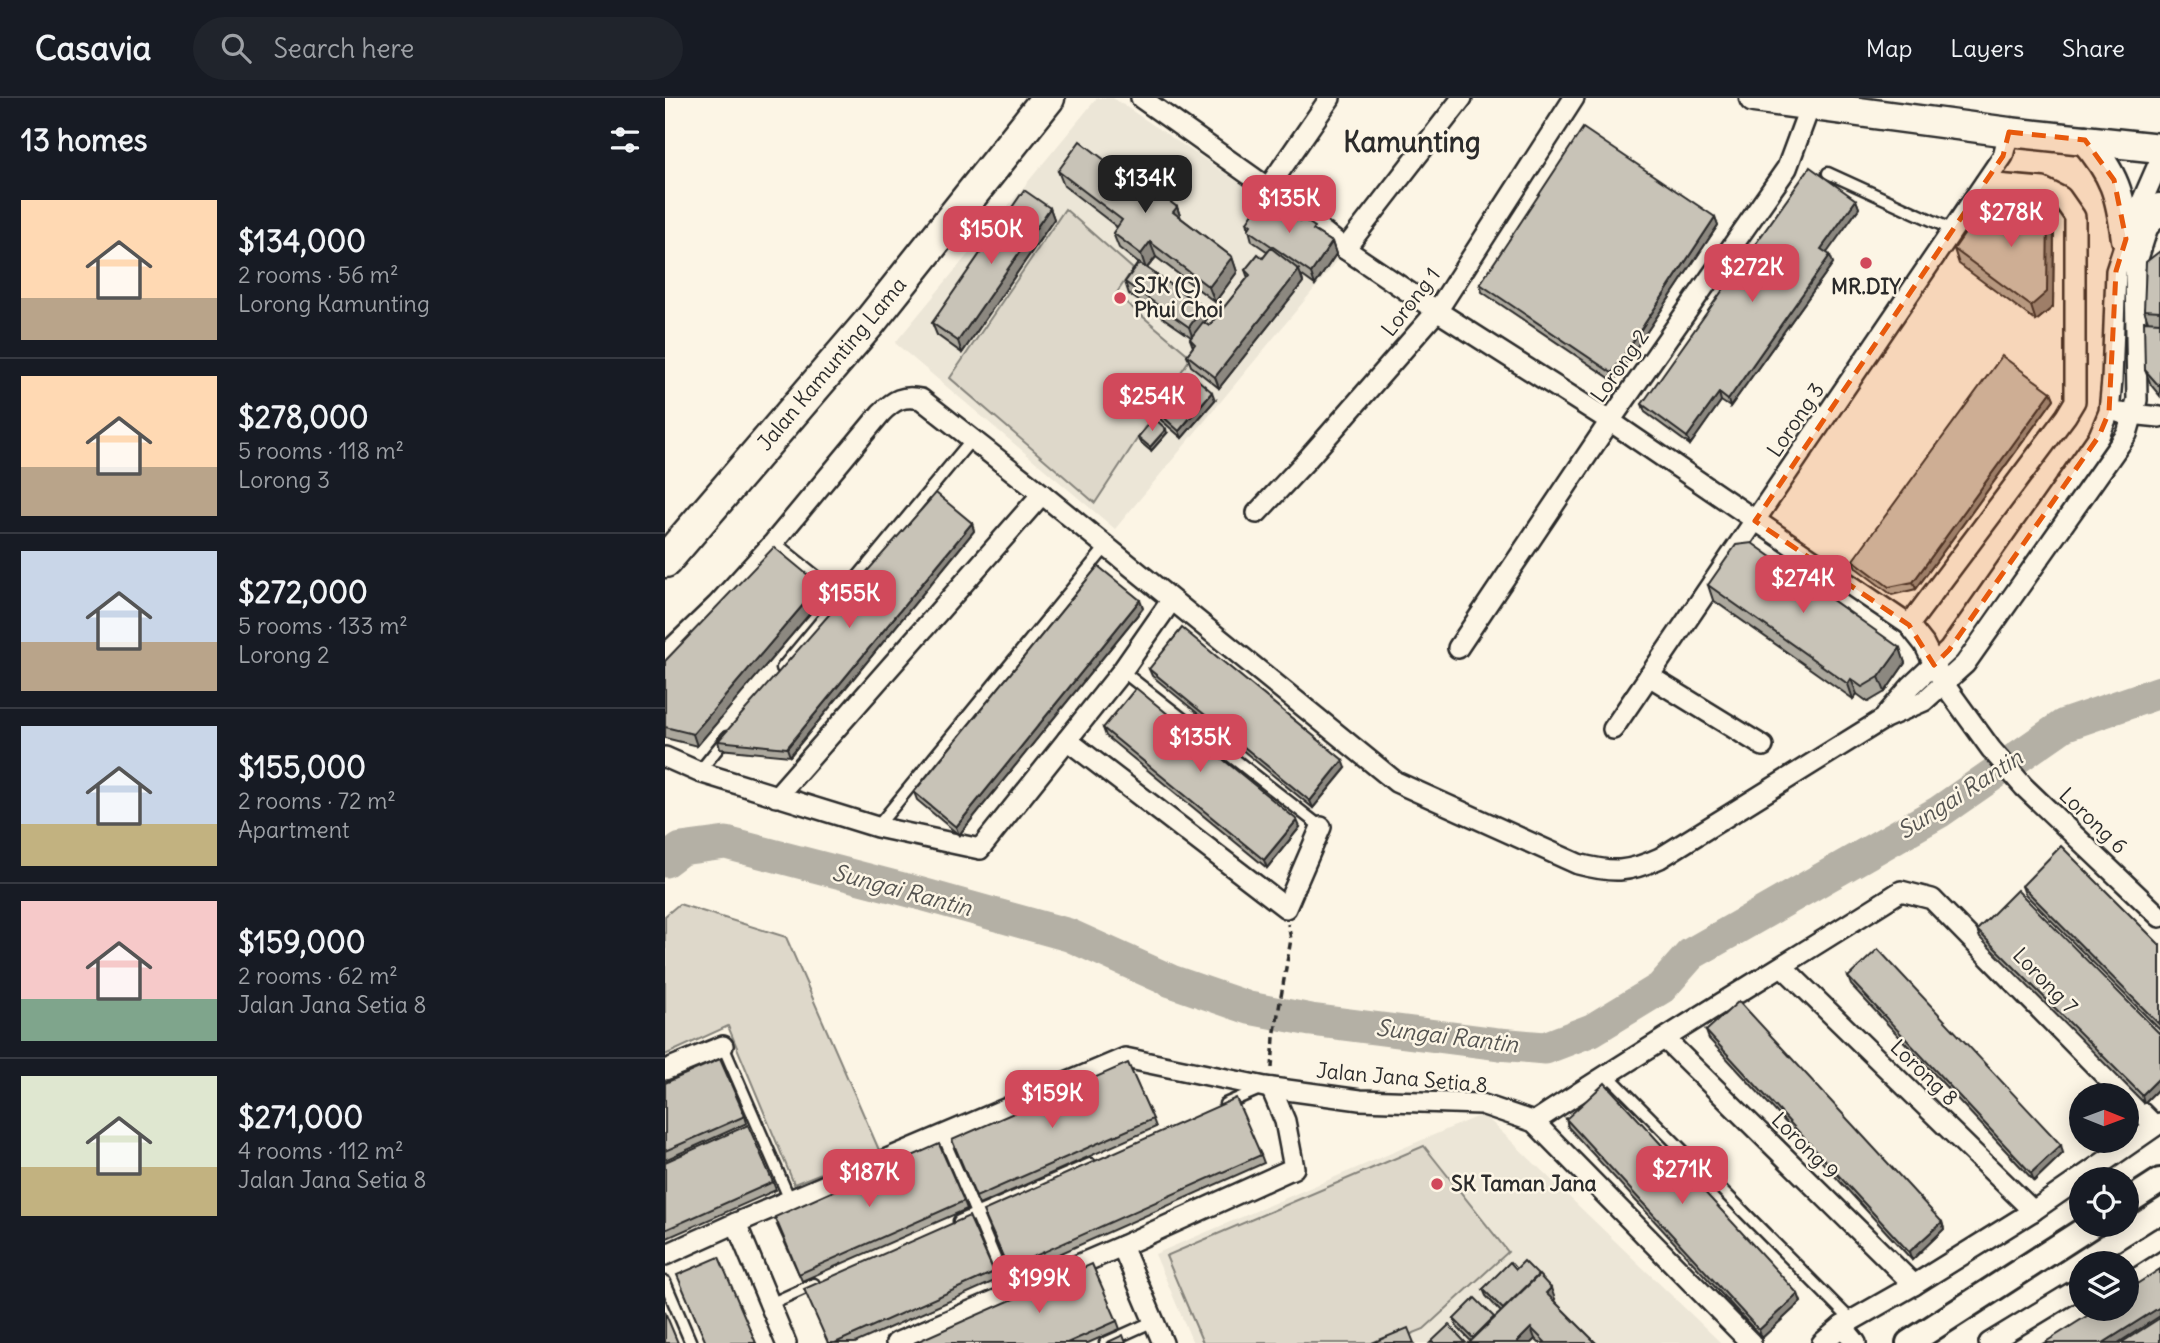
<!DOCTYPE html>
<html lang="en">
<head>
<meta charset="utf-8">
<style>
	body { margin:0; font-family:Delius,sans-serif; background:#20242c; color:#f1f3f6; height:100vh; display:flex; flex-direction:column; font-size:26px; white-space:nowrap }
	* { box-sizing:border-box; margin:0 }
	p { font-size:23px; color:#9ea1a6 }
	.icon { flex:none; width:38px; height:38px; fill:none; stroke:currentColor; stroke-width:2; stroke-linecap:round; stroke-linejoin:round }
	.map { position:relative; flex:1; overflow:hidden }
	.details { display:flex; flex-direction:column; background:#171b24; width:665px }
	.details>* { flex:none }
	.needle { width:46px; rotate:91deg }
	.controls { position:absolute; left:1404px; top:985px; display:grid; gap:14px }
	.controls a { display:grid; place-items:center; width:70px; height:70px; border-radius:50%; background:#171b24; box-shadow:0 4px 18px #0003; font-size:35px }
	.price { position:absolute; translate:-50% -60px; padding:0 16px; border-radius:14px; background:#d1495b; color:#fff; font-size:23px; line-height:46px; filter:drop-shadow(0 2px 4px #0008) }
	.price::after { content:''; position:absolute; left:50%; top:42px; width:21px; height:16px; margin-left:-10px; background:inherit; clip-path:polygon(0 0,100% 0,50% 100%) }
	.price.selected { background:#222; color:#fff }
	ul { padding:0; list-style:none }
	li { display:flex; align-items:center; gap:21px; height:175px; padding:0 21px }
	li+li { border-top:2px solid #363941 }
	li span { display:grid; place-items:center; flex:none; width:196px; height:140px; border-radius:0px; color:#555 }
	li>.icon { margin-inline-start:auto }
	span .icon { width:84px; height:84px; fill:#fffc; stroke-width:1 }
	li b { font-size:30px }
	h2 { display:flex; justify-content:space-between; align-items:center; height:84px; padding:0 21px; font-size:30px }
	header { display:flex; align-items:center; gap:42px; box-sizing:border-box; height:98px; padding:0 35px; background:#171b24; border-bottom:2px solid #363941 }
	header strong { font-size:33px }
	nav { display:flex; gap:38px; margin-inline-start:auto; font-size:24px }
	.search { width:490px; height:63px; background:#20242c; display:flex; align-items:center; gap:18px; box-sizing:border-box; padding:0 24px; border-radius:38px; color:#9ea1a6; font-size:26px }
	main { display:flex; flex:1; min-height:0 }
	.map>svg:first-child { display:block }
	.built { fill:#ece6d7 }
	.green { fill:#ded8ca; stroke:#84827a; stroke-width:2 }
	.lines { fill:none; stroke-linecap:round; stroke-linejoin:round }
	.river { stroke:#b4b0a5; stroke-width:33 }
	.service-casing { stroke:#2b2b2b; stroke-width:15 }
	.minor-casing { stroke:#2b2b2b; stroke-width:24 }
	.tertiary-casing { stroke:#2b2b2b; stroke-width:30 }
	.secondary-casing { stroke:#2b2b2b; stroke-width:33 }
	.primary-casing { stroke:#2b2b2b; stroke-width:37 }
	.path { stroke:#2b2b2b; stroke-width:3.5; stroke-dasharray:7 5; stroke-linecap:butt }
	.service { stroke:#fcf5e5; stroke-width:10 }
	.minor { stroke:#fcf5e5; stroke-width:19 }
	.tertiary { stroke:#fcf5e5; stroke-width:24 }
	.secondary { stroke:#fcf5e5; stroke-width:28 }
	.primary { stroke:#fcf5e5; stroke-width:32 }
	.wall { fill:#aca89d; stroke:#2b2b2b; stroke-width:2 }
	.shaded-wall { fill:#8c8880; stroke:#2b2b2b; stroke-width:2 }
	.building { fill:#c8c3b7; stroke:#2b2b2b; stroke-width:2 }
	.marked { fill:#e8590c; fill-opacity:0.2; stroke:#e8590c; stroke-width:5; stroke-dasharray:14 9; stroke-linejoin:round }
	.poi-dot { fill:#d1495b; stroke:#fcf5e5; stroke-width:2.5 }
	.labels { text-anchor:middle; stroke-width:5; stroke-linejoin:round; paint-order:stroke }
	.poi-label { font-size:21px; font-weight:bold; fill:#2b2b2b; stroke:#fcf5e5; text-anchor:start }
	.street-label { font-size:21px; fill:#2b2b2b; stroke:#fcf5e5 }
	.water-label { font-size:23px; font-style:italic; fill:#545350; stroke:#fcf5e5 }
	.district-label { font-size:28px; font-weight:bold; fill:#2b2b2b; stroke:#fcf5e5 }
</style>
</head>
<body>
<header>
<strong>Casavia</strong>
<div class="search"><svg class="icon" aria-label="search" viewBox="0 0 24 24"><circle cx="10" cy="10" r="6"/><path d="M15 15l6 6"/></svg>Search here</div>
<nav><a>Map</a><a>Layers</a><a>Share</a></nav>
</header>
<main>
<section class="details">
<h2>13 homes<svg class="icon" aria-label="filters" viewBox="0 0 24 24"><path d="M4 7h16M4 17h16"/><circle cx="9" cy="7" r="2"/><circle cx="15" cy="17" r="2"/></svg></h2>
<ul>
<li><span style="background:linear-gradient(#ffd9b3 70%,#b9a48a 0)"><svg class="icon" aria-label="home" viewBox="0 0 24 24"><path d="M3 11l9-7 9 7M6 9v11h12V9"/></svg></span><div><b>$134,000</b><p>2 rooms · 56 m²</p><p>Lorong Kamunting</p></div></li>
<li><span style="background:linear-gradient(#ffd9b3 65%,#b9a48a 0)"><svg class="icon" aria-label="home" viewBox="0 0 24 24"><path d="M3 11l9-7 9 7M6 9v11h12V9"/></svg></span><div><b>$278,000</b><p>5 rooms · 118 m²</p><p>Lorong 3</p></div></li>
<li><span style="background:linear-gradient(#c9d6e8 65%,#b9a48a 0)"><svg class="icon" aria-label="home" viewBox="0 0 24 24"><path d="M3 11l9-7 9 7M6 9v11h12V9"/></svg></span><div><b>$272,000</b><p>5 rooms · 133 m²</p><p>Lorong 2</p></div></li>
<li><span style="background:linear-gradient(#c9d6e8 70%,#c2b280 0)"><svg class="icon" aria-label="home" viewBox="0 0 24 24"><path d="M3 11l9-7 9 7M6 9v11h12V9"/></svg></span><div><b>$155,000</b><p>2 rooms · 72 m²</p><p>Apartment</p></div></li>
<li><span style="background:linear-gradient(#f6c9c9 70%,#7fa58c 0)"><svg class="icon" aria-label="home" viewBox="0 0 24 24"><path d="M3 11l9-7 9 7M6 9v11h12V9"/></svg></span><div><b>$159,000</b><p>2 rooms · 62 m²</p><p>Jalan Jana Setia 8</p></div></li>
<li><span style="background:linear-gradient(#dfe7d0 65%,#c2b280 0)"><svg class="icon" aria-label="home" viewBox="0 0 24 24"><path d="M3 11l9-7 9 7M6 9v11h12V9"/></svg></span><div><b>$271,000</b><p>4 rooms · 112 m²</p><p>Jalan Jana Setia 8</p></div></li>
</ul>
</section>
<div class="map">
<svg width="1495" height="1245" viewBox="0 0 1495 1245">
	<rect width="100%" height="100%" fill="#fcf5e5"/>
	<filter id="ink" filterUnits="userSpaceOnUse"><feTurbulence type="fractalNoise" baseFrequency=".0143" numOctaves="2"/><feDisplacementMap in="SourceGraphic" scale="14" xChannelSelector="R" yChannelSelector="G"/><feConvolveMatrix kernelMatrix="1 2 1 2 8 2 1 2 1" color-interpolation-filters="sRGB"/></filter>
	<g filter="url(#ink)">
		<!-- built -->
		<g class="built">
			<path d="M432 0H448L679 155 450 431 230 245Z"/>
			<path d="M818 1016 1056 1245H528L490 1156Z"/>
		</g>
		<!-- green -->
		<g class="green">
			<path d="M400 111 468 171 451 196 526 259 430 405 285 280Z"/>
			<path d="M14 806 121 839 214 1052 129 1086 63 928 0 957V818Z"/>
			<path d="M759 1048 843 1154 759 1231 724 1245H538L501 1158Z"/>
		</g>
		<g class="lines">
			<!-- river -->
			<path class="river" d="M0 763 16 751 61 745 253 795 404 837 506 883 584 910 646 922 834 946 880 950 927 932 996 890 1026 856 1274 714 1399 627 1495 594"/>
			<!-- service casing -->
			<g class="service-casing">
				<g id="service">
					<path d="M1163 75 1288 132"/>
					<path d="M109 444 176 498"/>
					<path d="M117 570 307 341"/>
					<path d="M457 573 656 729"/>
					<path d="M34 674 62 639"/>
					<path d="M212 729 441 449"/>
					<path d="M58 948 125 1102"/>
					<path d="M942 976 1186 1222"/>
					<path d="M560 1006 595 991"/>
					<path d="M278 1037 345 1196"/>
					<path d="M294 1123 425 1066"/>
					<path d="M0 1184 26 1245"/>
					<path d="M105 1206 149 1186"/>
					<path d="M440 1245 489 1223"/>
				</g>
			</g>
			<!-- minor casing -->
			<g class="minor-casing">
				<g id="minor">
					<path d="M476 0 603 90 680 151 772 213 945 323 1244 527 1259 546 1279 586 1326 651 1359 689 1495 819"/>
					<path d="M603 90 665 0"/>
					<path d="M680 151 797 0"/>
					<path d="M1455 315 1495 319"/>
					<path d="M592 415 640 364 772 213 909 0"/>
					<path d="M1244 527 1401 318 1410 303V119L1396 99 1378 90 1320 85"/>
					<path d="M793 550 945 323 1122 70 1145 8"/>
					<path d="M0 557 52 507 109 444 216 315C229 302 238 297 256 301L377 396 731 684 913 766C948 775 962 775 995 760L1220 620 1259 603 1300 566 1462 336 1472 302 1470 170 1488 113"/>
					<path d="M984 578 1098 648"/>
					<path d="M1222 616 1246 588 1284 552 1434 338 1444 314 1447 282 1451 173 1464 133 1495 62"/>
					<path d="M948 631 1338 58 1344 34"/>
					<path d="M402 642 621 810 656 729"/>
					<path d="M0 659 34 674 212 729 315 751 457 573 506 503"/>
					<path d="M111 699 377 396"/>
					<path d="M1118 869 1368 1113"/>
					<path d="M1000 941 1249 1187"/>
					<path d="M0 972 58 948"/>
					<path d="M1461 999 1490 1028"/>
					<path d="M869 1024C990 944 1114 871 1236 793L1267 801 1460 998"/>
					<path d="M71 1125 121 1245"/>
					<path d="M457 1148 498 1245"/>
					<path d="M0 1157 71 1125 460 960 600 989 695 1002 816 1006 869 1024 1086 1245"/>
					<path d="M1454 1166 1495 1140"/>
					<path d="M1177 1228 1191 1245"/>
					<path d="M231 1245 457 1148 629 1070 620 1023 606 990"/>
					<path d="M1157 1245 1177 1228 1249 1187 1368 1113 1495 1025"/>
					<path d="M1324 1245 1416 1189"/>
				</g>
			</g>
			<!-- tertiary casing -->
			<g class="tertiary-casing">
				<g id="tertiary">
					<path d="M1461 1105 1495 1083"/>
					<path d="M1244 1245 1427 1127"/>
				</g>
			</g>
			<!-- secondary casing -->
			<g class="secondary-casing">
				<g id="secondary">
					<path d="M1089 0 1344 34 1495 50"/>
					<path d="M1420 42C1450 77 1455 96 1461 141"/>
					<path d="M1483 123 1495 110"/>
				</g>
			</g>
			<!-- primary casing -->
			<g class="primary-casing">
				<path id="primary" d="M0 463 204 225 383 0"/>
			</g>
			<!-- path -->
			<path class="path" d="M607 970 609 939 626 841 623 826"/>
			<!-- service -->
			<use href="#service" class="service"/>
			<!-- minor -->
			<use href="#minor" class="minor"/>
			<!-- tertiary -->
			<use href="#tertiary" class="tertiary"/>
			<!-- secondary -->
			<use href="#secondary" class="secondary"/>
			<!-- primary -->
			<use href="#primary" class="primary"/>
		</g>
		<!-- wall -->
		<g class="wall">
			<path d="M393 73 480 93 512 109 516 120 567 159 572 174 550 204 491 159 482 170 538 209 542 221 539 224 544 228 583 180 580 172 598 160 603 154 587 143 582 124 651 134 667 144 671 156 650 187 636 177 638 184 554 290 526 268 522 257 528 249 525 241 526 239 464 196 460 184 473 165 454 150 448 135 452 129 399 88Z"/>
			<path d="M1191 102 1194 110 1161 155 1168 165 1065 309 1056 303 1025 347 980 314 977 306Z"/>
			<path d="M385 110 389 121 297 255 272 237 267 225Z"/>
			<path d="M1383 112 1389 127 1388 209 1371 223 1294 166 1289 151Z"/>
			<path d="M1050 119 1053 127 949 283 817 194 815 186Z"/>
			<path d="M1495 153V298L1486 287 1480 272 1483 223 1479 212Z"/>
			<path d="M1386 294 1389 301 1251 491 1227 497 1191 470 1188 462Z"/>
			<path d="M550 302 517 340 496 322 494 315Z"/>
			<path d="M502 335 486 353 474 343 473 339Z"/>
			<path d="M307 425 309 433 125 658 55 651 53 643Z"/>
			<path d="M155 487 159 499 32 648 0 640V563Z"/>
			<path d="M1043 487 1235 550 1240 565 1220 594 1203 604 1192 596 1188 601 1048 502Z"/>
			<path d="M478 510 294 737 252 702 249 694Z"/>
			<path d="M484 571 681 670 648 710 487 578Z"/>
			<path d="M438 630 635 729 602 770 441 638Z"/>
			<path d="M1357 788 1495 847V932L1360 796Z"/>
			<path d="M1312 832 1495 936V989L1479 1005 1315 840Z"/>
			<path d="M1183 879 1398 1055 1369 1083 1186 887Z"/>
			<path d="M1041 933 1277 1124 1279 1131 1247 1162 1044 941Z"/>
			<path d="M0 985 80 1018 82 1025 0 1062Z"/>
			<path d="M488 1021 491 1029 314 1107 289 1050Z"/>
			<path d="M901 1021 1133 1196 1136 1204 1097 1240 903 1029Z"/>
			<path d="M596 1057 599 1065 345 1178 321 1121Z"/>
			<path d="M0 1064 108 1084 111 1092 0 1141Z"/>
			<path d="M299 1103 302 1111 137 1183 112 1127Z"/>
			<path d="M851 1171 890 1201 889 1203 931 1245H874L870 1241 866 1245H804L806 1243 792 1229 789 1221 829 1220 836 1214 821 1198 818 1191Z"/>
			<path d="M329 1174 332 1182 190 1245H163Z"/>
			<path d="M452 1223 455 1231 423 1245H249Z"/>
		</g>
		<!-- shaded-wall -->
		<g class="shaded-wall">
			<path d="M1191 102 1194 110 1159 159 1156 151Z"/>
			<path d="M512 109 517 124 508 114Z"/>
			<path d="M385 110 389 121 297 255 293 243Z"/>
			<path d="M1383 112 1389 127 1388 209 1371 223 1366 208Z"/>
			<path d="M1050 119 1053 127 949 283 947 275Z"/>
			<path d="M485 144 491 159 481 171 476 156Z"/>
			<path d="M667 144 671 156 650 187 646 175Z"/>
			<path d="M1165 157 1168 165 1065 309 1063 302Z"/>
			<path d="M567 159 572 174 550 204 544 189Z"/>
			<path d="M634 172 638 184 554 290 550 279Z"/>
			<path d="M538 209 542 221 528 241 524 229Z"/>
			<path d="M547 294 550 302 517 340 514 333Z"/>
			<path d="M1386 294 1389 301 1251 491 1248 484Z"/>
			<path d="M1054 295 1056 303 1025 347 1022 339Z"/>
			<path d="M501 331 502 335 486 353 485 349Z"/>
			<path d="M307 425 309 433 125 658 122 650Z"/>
			<path d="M155 487 159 499 32 648 28 636Z"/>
			<path d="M475 502 478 510 294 737 291 729Z"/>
			<path d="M1235 550 1240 565 1220 594 1214 579Z"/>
			<path d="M1186 581 1192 596 1188 601 1183 586Z"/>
			<path d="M678 662 681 670 648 710 645 703Z"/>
			<path d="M632 722 635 729 602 770 599 762Z"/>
			<path d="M1495 979V989L1479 1005 1477 997Z"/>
			<path d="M1396 1047 1398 1055 1369 1083 1366 1075Z"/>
			<path d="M1277 1124 1279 1131 1247 1162 1244 1154Z"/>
			<path d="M886 1190 890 1201 886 1206 881 1195Z"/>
			<path d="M1133 1196 1136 1204 1097 1240 1094 1232Z"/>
			<path d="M1495 1209V1218L1453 1245H1438Z"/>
			<path d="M866 1230 870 1241 866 1245H851Z"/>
		</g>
		<!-- building -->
		<g class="building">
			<path d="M918 30 1050 119 947 275 815 186Z"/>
			<path d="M415 43 480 93 484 88 512 109 508 114 567 159 544 189 485 144 476 156 448 135 457 122 393 73Z"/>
			<path d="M1145 69 1191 102 1156 151 1165 157 1063 302 1054 295 1022 339 977 306Z"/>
			<path d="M359 92 385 110 293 243 267 225Z"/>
			<path d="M604 101 636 123 638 121 650 129 648 132 667 144 646 175 583 132 586 127 582 124 596 103 601 106Z"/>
			<path d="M1319 108 1383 112 1382 194 1366 208 1289 151Z"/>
			<path d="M606 150 634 172 550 279 522 257 530 246 525 241 538 224 544 228 585 177 580 172 593 156 598 160Z"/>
			<path d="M1495 153V213L1479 212 1481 164Z"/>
			<path d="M474 165 538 209 524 229 460 184Z"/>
			<path d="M1479 223 1495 224V289L1480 272Z"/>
			<path d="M1337 258 1386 294 1248 484 1224 489 1188 462Z"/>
			<path d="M526 276 547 294 514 333 494 315Z"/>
			<path d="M489 320 501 331 485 349 473 339Z"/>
			<path d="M271 395 307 425 122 650 53 643Z"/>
			<path d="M1087 445 1235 550 1214 579 1197 589 1186 581 1183 586 1043 487 1071 447Z"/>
			<path d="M109 449 155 487 28 636 0 629V563Z"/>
			<path d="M433 468 475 502 291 729 249 694Z"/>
			<path d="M517 530 678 662 645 703 484 571Z"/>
			<path d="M471 590 632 722 599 762 438 630Z"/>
			<path d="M1396 748 1495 847V927L1357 788Z"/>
			<path d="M1352 792 1495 936V979L1477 997 1312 832Z"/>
			<path d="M1213 851 1396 1047 1366 1075 1183 879Z"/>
			<path d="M1074 903 1277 1124 1244 1154 1041 933Z"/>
			<path d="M55 961 80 1018 0 1053V985Z"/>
			<path d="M463 965 488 1021 311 1099 287 1042Z"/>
			<path d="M940 985 1133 1196 1094 1232 901 1021Z"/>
			<path d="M571 1000 596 1057 343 1170 318 1113Z"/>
			<path d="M83 1027 108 1084 0 1132V1064Z"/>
			<path d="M274 1046 299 1103 134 1176 110 1119Z"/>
			<path d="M304 1118 329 1174 170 1245H163L139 1191Z"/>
			<path d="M54 1159 91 1245H41L12 1177Z"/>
			<path d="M859 1163 873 1177 838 1211 818 1191 845 1164 851 1171Z"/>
			<path d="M427 1166 452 1223 402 1245H249Z"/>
			<path d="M1495 1171V1209L1438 1245H1379L1433 1211H1461V1193Z"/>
			<path d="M874 1177 886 1190 881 1195 931 1245H881L866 1230 851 1245H804Z"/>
			<path d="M810 1200 829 1219 808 1240 789 1221Z"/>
			<path d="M0 1214 13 1245H0Z"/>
			<path d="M1495 1220V1245H1456Z"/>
			<path d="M784 1227 801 1245H765Z"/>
			<path d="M743 1230 749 1245H707Z"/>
			<path d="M458 1237 461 1245H441Z"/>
		</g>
	</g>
	<!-- marked area -->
	<path class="marked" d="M1344 34 1420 42 1449 82 1461 141 1451 173 1444 314 1434 338 1284 552 1269 567 1244 527 1090 423 1338 58Z"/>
	<!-- markers -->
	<g class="poi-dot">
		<circle cx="1201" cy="165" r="7"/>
		<circle cx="455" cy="200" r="7"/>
		<circle cx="772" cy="1086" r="7"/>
	</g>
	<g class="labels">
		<!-- poi labels -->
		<g class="poi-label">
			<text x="469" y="195">SJK (C)<tspan x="469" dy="24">Phui Choi</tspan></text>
			<text x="1201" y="196" text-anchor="middle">MR.DIY</text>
			<text x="786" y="1093">SK Taman Jana</text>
		</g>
		<!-- street labels -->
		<g class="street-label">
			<text transform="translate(746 204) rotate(-52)" y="7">Lorong 1</text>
			<text transform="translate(167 266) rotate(-50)" y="7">Jalan Kamunting Lama</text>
			<text transform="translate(955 268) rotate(-55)" y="7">Lorong 2</text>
			<text transform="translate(1131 322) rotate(-56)" y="7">Lorong 3</text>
			<text transform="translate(1428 723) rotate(44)" y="7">Lorong 6</text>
			<text transform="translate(1380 883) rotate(46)" y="7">Lorong 7</text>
			<text transform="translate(1259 975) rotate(44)" y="7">Lorong 8</text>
			<text transform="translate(737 980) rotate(5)" y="7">Jalan Jana Setia 8</text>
			<text transform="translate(1140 1048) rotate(45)" y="7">Lorong 9</text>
		</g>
		<!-- water labels -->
		<g class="water-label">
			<text transform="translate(1295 696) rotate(-33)" y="8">Sungai Rantin</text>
			<text transform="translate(237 792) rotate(15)" y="8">Sungai Rantin</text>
			<text transform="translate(782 938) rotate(7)" y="8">Sungai Rantin</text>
		</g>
		<!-- district labels -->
		<g class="district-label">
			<text x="747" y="54">Kamunting</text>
		</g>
	</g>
</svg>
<div class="controls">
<a><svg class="needle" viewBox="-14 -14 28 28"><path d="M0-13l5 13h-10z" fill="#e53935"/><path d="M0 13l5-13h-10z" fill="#9ea1a6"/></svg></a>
<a><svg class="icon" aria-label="locate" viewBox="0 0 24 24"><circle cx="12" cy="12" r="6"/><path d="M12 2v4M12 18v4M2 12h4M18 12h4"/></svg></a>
<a><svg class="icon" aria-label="layers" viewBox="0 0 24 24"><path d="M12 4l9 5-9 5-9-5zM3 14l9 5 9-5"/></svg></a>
</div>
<b class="price selected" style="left:480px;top:117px">$134K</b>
<b class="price" style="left:624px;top:137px">$135K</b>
<b class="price" style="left:1346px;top:151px">$278K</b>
<b class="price" style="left:326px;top:168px">$150K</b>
<b class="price" style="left:1087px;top:206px">$272K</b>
<b class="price" style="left:487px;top:335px">$254K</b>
<b class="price" style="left:1138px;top:517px">$274K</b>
<b class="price" style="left:184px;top:532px">$155K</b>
<b class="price" style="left:535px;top:676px">$135K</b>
<b class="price" style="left:387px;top:1032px">$159K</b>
<b class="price" style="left:1017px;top:1108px">$271K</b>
<b class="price" style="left:204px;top:1111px">$187K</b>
<b class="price" style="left:374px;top:1217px">$199K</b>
</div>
</main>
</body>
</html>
